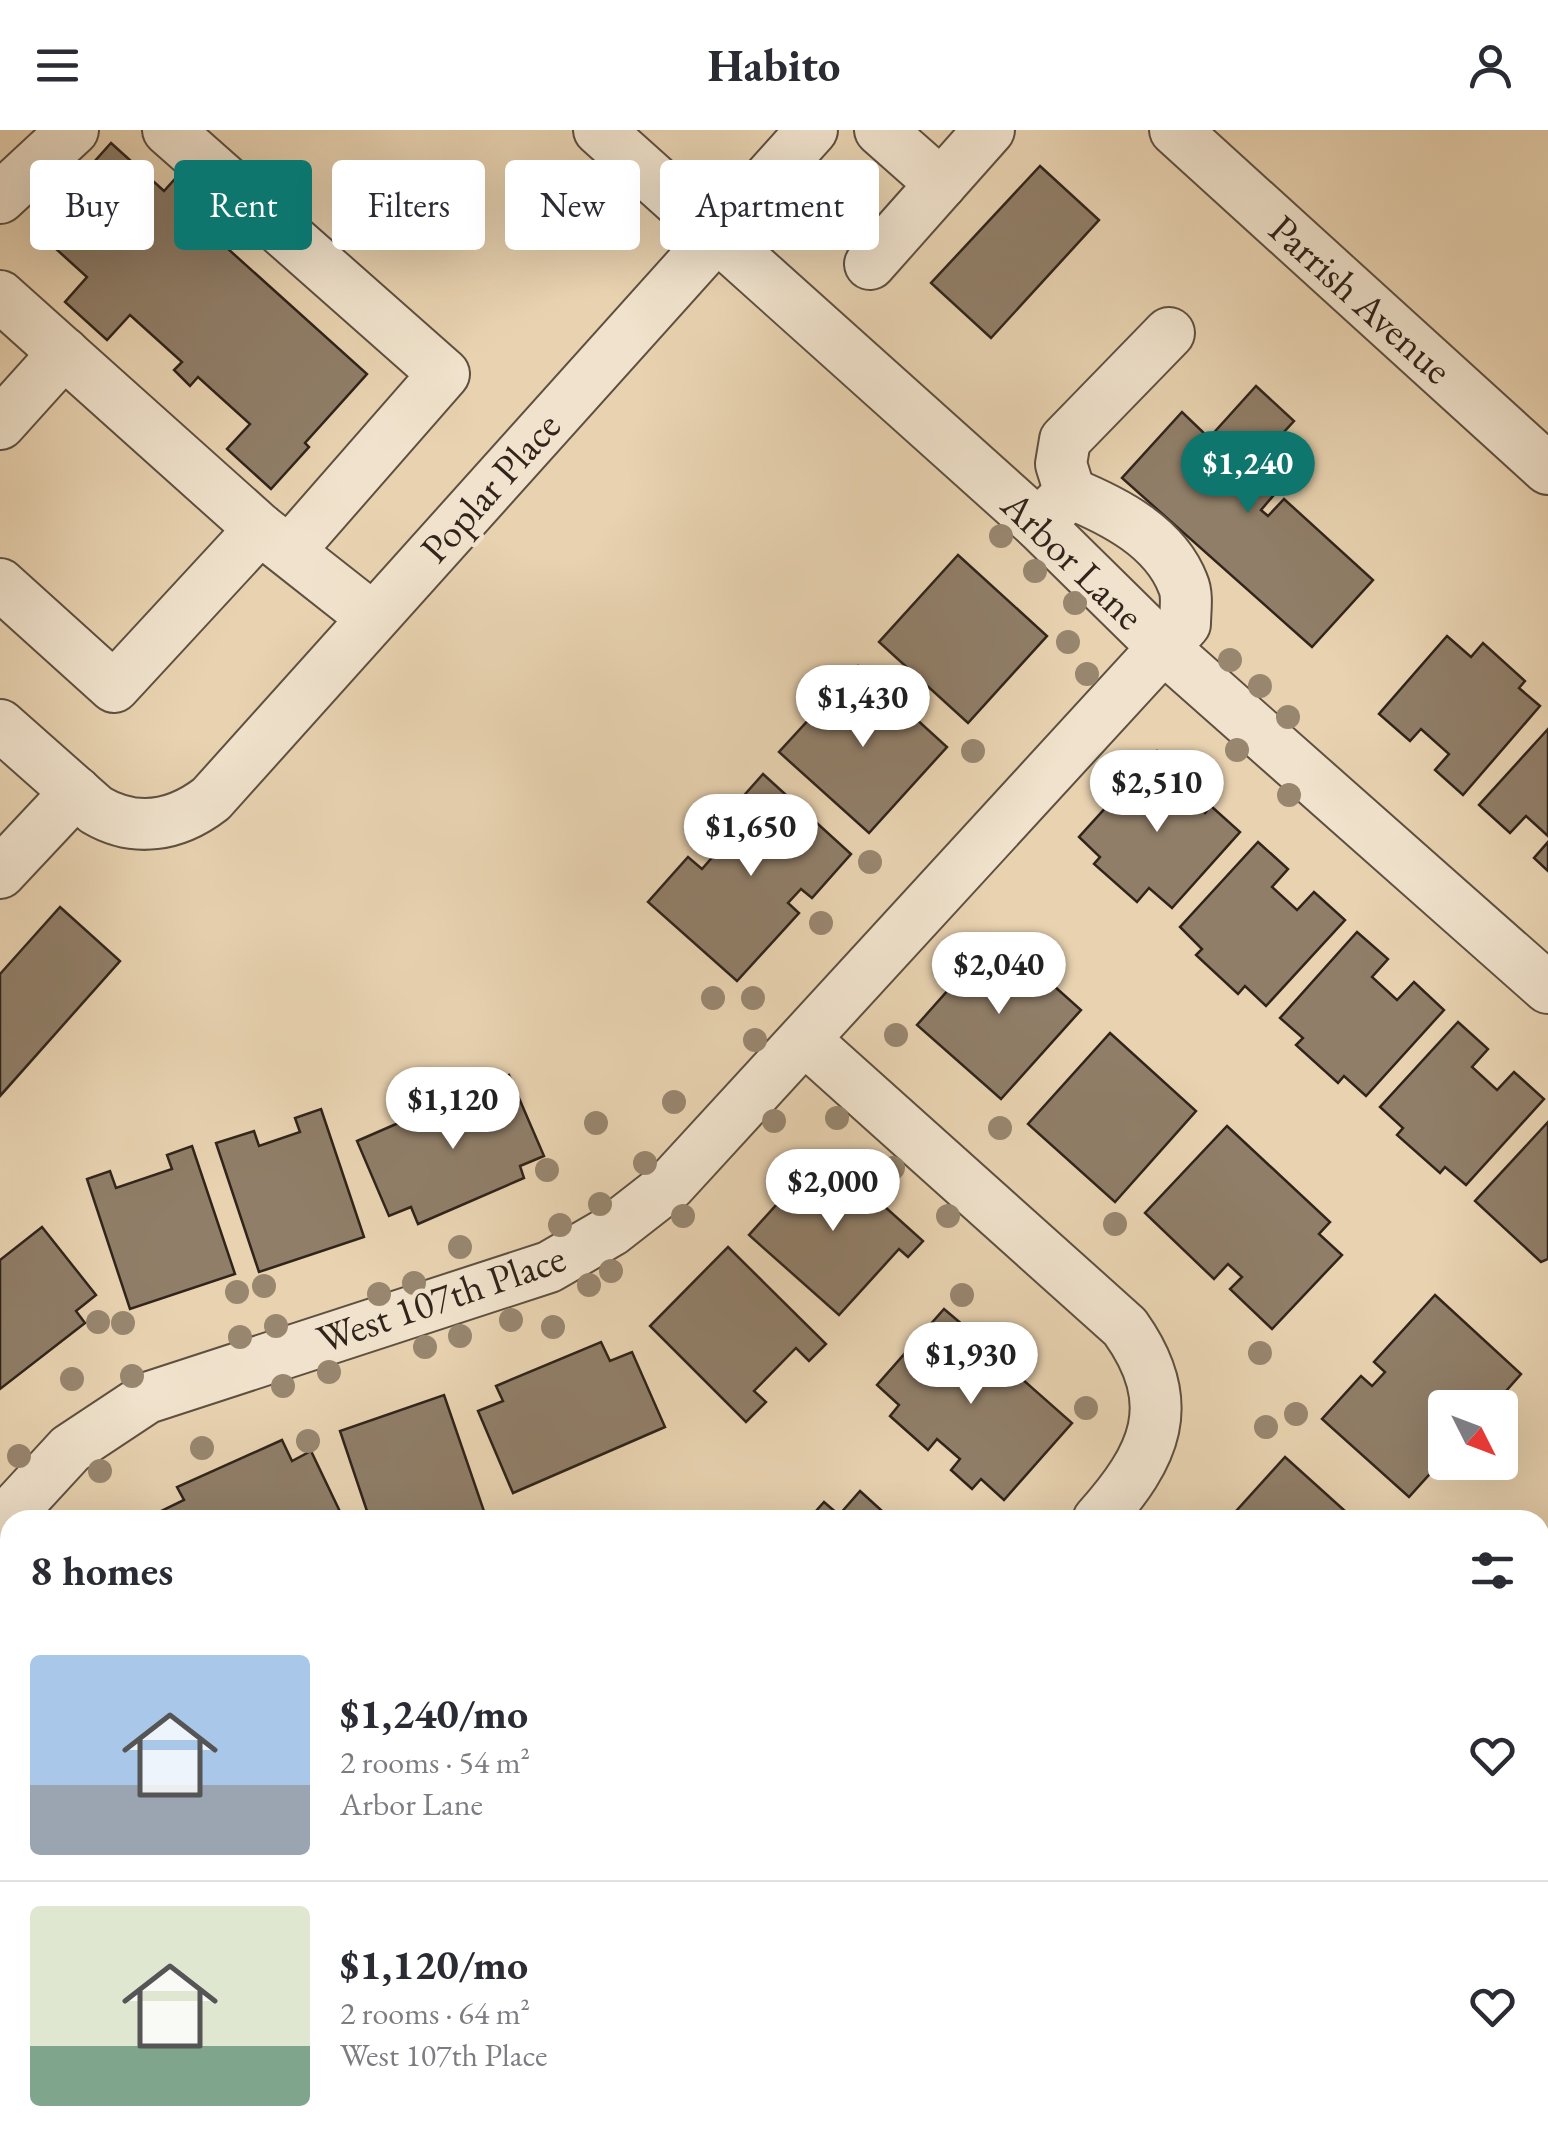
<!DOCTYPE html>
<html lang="en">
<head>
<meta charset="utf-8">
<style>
	body { margin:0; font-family:"EB Garamond",serif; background:#f7f7f7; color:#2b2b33; height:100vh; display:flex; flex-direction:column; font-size:38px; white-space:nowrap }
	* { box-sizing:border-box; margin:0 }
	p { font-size:32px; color:#7c7c81 }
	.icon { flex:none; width:55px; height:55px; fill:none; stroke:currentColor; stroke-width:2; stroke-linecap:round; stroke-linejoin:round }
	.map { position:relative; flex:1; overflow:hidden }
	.side { position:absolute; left:0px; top:1380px; width:1550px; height:640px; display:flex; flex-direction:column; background:#fff; border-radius:30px 30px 0 0; box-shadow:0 10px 40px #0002 }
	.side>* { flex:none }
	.hud { position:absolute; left:30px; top:30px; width:1000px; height:90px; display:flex; gap:20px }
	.needle { width:65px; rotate:132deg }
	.tools { position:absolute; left:1428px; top:1260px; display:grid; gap:20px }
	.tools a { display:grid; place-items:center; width:90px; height:90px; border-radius:10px; background:#fff; box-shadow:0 10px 40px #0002; font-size:50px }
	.price { position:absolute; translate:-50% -85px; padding:0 22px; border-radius:35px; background:#fff; color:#222; font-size:32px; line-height:65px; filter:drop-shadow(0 2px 5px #0008) }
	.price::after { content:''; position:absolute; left:50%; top:60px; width:30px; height:22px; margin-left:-15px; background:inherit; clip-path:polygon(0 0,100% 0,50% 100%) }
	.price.active { background:#0f766e; color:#fff }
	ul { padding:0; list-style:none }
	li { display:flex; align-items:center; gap:30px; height:250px; padding:0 30px }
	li+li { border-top:2px solid #e1e1e2 }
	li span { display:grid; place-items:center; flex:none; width:280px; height:200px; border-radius:10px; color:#555 }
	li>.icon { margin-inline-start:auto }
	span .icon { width:120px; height:120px; fill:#fffc; stroke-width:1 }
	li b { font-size:42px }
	h2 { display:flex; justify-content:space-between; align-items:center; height:120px; padding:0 30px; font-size:42px }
	.pill { padding:0 35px; border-radius:10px; background:#fff; box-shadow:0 10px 40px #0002; font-size:35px; line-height:90px }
	.pill.active { background:#0f766e; color:#fff }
	header { display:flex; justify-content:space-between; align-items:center; height:130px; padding:0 30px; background:#fff; font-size:45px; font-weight:700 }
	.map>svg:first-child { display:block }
	.building { fill:#907e68; stroke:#30241b; stroke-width:2.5 }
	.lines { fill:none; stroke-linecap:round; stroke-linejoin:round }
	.minor-casing { stroke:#5e5040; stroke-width:54 }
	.minor { stroke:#f0e2cc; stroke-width:50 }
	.tree { fill:#98866f }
	.labels { text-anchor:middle; stroke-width:9; stroke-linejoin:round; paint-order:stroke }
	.street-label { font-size:40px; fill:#30241b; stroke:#f0e2cc }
</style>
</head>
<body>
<header><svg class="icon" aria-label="menu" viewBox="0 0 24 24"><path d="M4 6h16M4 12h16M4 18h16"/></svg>Habito<svg class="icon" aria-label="person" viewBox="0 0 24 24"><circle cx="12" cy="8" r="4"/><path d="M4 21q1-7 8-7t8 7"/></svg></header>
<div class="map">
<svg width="1548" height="2020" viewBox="0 0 1548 2020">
	<rect width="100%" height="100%" fill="#e8d2b0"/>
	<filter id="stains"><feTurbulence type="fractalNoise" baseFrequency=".002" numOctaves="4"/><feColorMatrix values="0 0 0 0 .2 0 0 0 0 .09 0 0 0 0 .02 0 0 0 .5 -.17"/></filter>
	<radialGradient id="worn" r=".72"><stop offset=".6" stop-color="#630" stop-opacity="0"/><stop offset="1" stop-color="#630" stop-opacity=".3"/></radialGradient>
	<!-- building -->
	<g class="building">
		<path d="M111 13 164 61 192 30 235 68 207 100 367 244 305 313 309 317 271 359 227 319 250 294 198 247 190 256 174 240 182 232 130 185 107 210 65 172 87 147 34 99Z"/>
		<path d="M1040 36 1099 90 991 208 931 153Z"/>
		<path d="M1256 256 1294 291 1247 342 1273 366 1261 380 1268 386 1284 369 1373 450 1312 517 1122 348 1182 282 1209 308Z"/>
		<path d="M958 425 1047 506 968 593 879 512Z"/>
		<path d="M1447 506 1471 527 1483 513 1525 551 1519 558 1540 576 1463 665 1435 640 1449 624 1421 599 1410 611 1379 584Z"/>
		<path d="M858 536 947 617 869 703 779 622Z"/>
		<path d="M1548 599V706L1526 686 1510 703 1479 675Z"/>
		<path d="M1157 621 1184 646 1175 656 1205 683 1211 676 1240 702 1172 778 1149 758 1137 772 1094 734 1100 727 1079 707Z"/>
		<path d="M763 644 851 724 812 768 801 759 788 773 799 783 737 851 648 772 688 727 702 739 736 700 723 689Z"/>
		<path d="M1258 712 1288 739 1272 757 1297 780 1314 762 1345 790 1266 876 1245 856 1238 864 1196 825 1202 819 1180 797Z"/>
		<path d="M1548 712V741L1534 728Z"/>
		<path d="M60 777 120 831 0 966V844Z"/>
		<path d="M1357 802 1388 829 1372 847 1397 870 1414 852 1444 880 1366 966 1344 946 1338 953 1296 915 1303 908 1280 888Z"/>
		<path d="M997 805 1081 880 1001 969 917 895Z"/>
		<path d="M1458 892 1488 919 1472 937 1497 960 1514 942 1544 969 1466 1055 1445 1037 1440 1043 1397 1005 1403 998 1380 977Z"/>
		<path d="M1110 903 1196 981 1115 1072 1028 994Z"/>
		<path d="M509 945 544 1026 520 1036 524 1048 418 1094 411 1077 389 1086 357 1011Z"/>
		<path d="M321 979 364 1107 259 1142 216 1013 254 1001 259 1016 300 1002 295 988Z"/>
		<path d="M1548 992V1129L1541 1132 1475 1071Z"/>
		<path d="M1227 996 1330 1092 1319 1104 1342 1125 1272 1199 1230 1159 1242 1147 1228 1134 1214 1149 1145 1083Z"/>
		<path d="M192 1016 235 1144 130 1179 87 1049 110 1041 116 1058 172 1039 167 1025Z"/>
		<path d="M824 1022 923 1111 908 1127 899 1119 839 1185 749 1105Z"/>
		<path d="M42 1097 96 1165 76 1181 85 1193 0 1259V1130Z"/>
		<path d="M728 1117 826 1214 809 1231 796 1218 754 1261 766 1272 746 1292 650 1196Z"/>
		<path d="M1435 1165 1521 1244 1491 1278H1445V1305L1437 1314 1445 1327 1409 1367 1322 1289 1361 1246 1372 1256 1385 1242 1374 1232Z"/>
		<path d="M944 1179 990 1218 979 1231 993 1244 1004 1233 1072 1293 1004 1370 981 1349 972 1359 951 1340 960 1329 937 1309 928 1320 890 1286 899 1275 877 1255Z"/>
		<path d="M601 1212 610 1231 632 1222 665 1297 513 1363 478 1281 503 1271 496 1256Z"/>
		<path d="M444 1265 487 1390H370L340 1301Z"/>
		<path d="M282 1310 292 1331 311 1321 344 1390H161L157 1383 184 1370 177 1357Z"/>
		<path d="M1285 1327 1355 1390H1228Z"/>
		<path d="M860 1361 892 1390H808L824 1372 839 1385Z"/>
		<path d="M1548 1444V1534L1540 1527V1453Z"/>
		<path d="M3 1521 10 1522V1577L0 1568Z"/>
		<path d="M0 1568 10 1577V1652L0 1643Z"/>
		<path d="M0 1675 10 1684V1711L0 1706Z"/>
		<path d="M6 1888 10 1891V2010H57L48 2020 29 2015 24 2020H0V1895Z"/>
		<path d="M1039 2010H1074L1085 2020H1030Z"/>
	</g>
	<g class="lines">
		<!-- minor casing -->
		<g class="minor-casing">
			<g id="minor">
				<path d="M168 0 444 244 290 420"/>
				<path d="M599 0 1038 394 1165 519 1548 858"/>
				<path d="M880 0 941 54 989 0"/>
				<path d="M1175 0 1548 339"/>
				<path d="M0 68 73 0"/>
				<path d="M870 134 941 54"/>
				<path d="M0 166 260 399"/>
				<path d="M0 294 64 223"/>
				<path d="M1070 363 1061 334 1065 310 1169 203"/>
				<path d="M0 454 114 557 260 399 373 488"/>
				<path d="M0 595 96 680C135 703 176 696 211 669L812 0"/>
				<path d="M0 743 76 662"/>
				<path d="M805 910 1125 1197C1180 1274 1155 1326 1098 1390"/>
				<path d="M0 1395 70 1319 147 1268 549 1137 611 1101 670 1055 1185 494C1185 482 1188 465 1183 454 1165 407 1114 381 1070 363L1038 394"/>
				<path d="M1540 1698 1548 1689"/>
				<path d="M470 2010 473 2020"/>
				<path d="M170 2020 180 2010"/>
				<path d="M1250 2020 1259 2010"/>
			</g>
		</g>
		<!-- minor -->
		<use href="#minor" class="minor"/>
	</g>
	<!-- trees -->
	<g class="tree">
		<circle cx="1001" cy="406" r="12"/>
		<circle cx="1035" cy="441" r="12"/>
		<circle cx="1075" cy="473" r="12"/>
		<circle cx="1068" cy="512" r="12"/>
		<circle cx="1230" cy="530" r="12"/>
		<circle cx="1087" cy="544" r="12"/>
		<circle cx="1260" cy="556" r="12"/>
		<circle cx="1288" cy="587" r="12"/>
		<circle cx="1237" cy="620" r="12"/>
		<circle cx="973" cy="621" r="12"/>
		<circle cx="1289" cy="665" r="12"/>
		<circle cx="870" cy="732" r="12"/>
		<circle cx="821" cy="793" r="12"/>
		<circle cx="944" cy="839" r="12"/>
		<circle cx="713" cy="868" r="12"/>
		<circle cx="753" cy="868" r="12"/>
		<circle cx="896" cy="905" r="12"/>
		<circle cx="755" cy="910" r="12"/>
		<circle cx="674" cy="972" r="12"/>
		<circle cx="837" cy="988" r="12"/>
		<circle cx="774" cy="991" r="12"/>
		<circle cx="596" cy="993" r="12"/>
		<circle cx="1000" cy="998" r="12"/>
		<circle cx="645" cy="1033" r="12"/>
		<circle cx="893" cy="1038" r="12"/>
		<circle cx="547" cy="1040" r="12"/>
		<circle cx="600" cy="1074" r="12"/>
		<circle cx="683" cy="1086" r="12"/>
		<circle cx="948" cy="1086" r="12"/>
		<circle cx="1115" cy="1094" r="12"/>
		<circle cx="560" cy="1095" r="12"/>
		<circle cx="460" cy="1117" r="12"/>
		<circle cx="611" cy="1141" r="12"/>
		<circle cx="414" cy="1153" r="12"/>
		<circle cx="589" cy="1155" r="12"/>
		<circle cx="264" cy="1156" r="12"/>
		<circle cx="237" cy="1162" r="12"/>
		<circle cx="379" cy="1164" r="12"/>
		<circle cx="962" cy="1165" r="12"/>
		<circle cx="511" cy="1190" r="12"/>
		<circle cx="98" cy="1192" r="12"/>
		<circle cx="123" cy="1193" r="12"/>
		<circle cx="276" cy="1196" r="12"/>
		<circle cx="553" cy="1197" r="12"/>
		<circle cx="460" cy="1206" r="12"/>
		<circle cx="240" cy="1207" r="12"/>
		<circle cx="1013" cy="1208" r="12"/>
		<circle cx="425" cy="1217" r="12"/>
		<circle cx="1260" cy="1223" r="12"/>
		<circle cx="329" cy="1242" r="12"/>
		<circle cx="132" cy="1246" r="12"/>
		<circle cx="72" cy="1249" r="12"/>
		<circle cx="283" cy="1256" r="12"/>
		<circle cx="1086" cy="1278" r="12"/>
		<circle cx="1296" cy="1284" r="12"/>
		<circle cx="1266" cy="1297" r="12"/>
		<circle cx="308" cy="1311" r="12"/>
		<circle cx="202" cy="1318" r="12"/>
		<circle cx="19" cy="1326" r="12"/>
		<circle cx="100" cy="1341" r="12"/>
	</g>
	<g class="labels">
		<!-- street labels -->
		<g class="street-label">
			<text transform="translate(1361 169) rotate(42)" y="14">Parrish Avenue</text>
			<text transform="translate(490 357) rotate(-48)" y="14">Poplar Place</text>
			<text transform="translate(1073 430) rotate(44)" y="14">Arbor Lane</text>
			<text transform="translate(441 1168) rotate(-19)" y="14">West 107th Place</text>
		</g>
	</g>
	<rect width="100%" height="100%" filter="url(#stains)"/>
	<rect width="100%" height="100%" fill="url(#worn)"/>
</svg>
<div class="tools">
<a><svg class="needle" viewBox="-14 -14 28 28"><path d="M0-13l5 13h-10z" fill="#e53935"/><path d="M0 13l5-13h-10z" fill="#7c7c81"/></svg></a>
</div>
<b class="price active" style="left:1248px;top:386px">$1,240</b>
<b class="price" style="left:863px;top:620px">$1,430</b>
<b class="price" style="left:1157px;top:705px">$2,510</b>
<b class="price" style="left:751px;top:749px">$1,650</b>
<b class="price" style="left:999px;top:887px">$2,040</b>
<b class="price" style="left:453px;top:1022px">$1,120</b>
<b class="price" style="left:833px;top:1104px">$2,000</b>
<b class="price" style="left:971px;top:1277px">$1,930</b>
<div class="hud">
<a class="pill">Buy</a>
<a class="pill active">Rent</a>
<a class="pill">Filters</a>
<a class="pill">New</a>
<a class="pill">Apartment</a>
</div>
<section class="side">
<h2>8 homes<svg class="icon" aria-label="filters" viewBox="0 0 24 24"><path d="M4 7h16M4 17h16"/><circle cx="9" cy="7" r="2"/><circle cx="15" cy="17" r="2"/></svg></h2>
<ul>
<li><span style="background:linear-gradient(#a9c7e8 65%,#9aa5b1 0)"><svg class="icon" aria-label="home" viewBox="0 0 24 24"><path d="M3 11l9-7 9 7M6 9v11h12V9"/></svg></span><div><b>$1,240/mo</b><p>2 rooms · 54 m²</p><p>Arbor Lane</p></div><svg class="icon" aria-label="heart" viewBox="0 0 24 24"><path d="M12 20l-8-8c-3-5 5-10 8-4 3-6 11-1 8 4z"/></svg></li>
<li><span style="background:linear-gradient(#dfe7d0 70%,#7fa58c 0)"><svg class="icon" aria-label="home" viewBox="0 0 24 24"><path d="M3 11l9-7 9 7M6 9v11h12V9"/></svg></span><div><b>$1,120/mo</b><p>2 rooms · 64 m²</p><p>West 107th Place</p></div><svg class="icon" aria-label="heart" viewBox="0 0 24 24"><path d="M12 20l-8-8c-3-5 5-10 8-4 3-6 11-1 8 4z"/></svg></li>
</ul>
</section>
</div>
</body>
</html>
